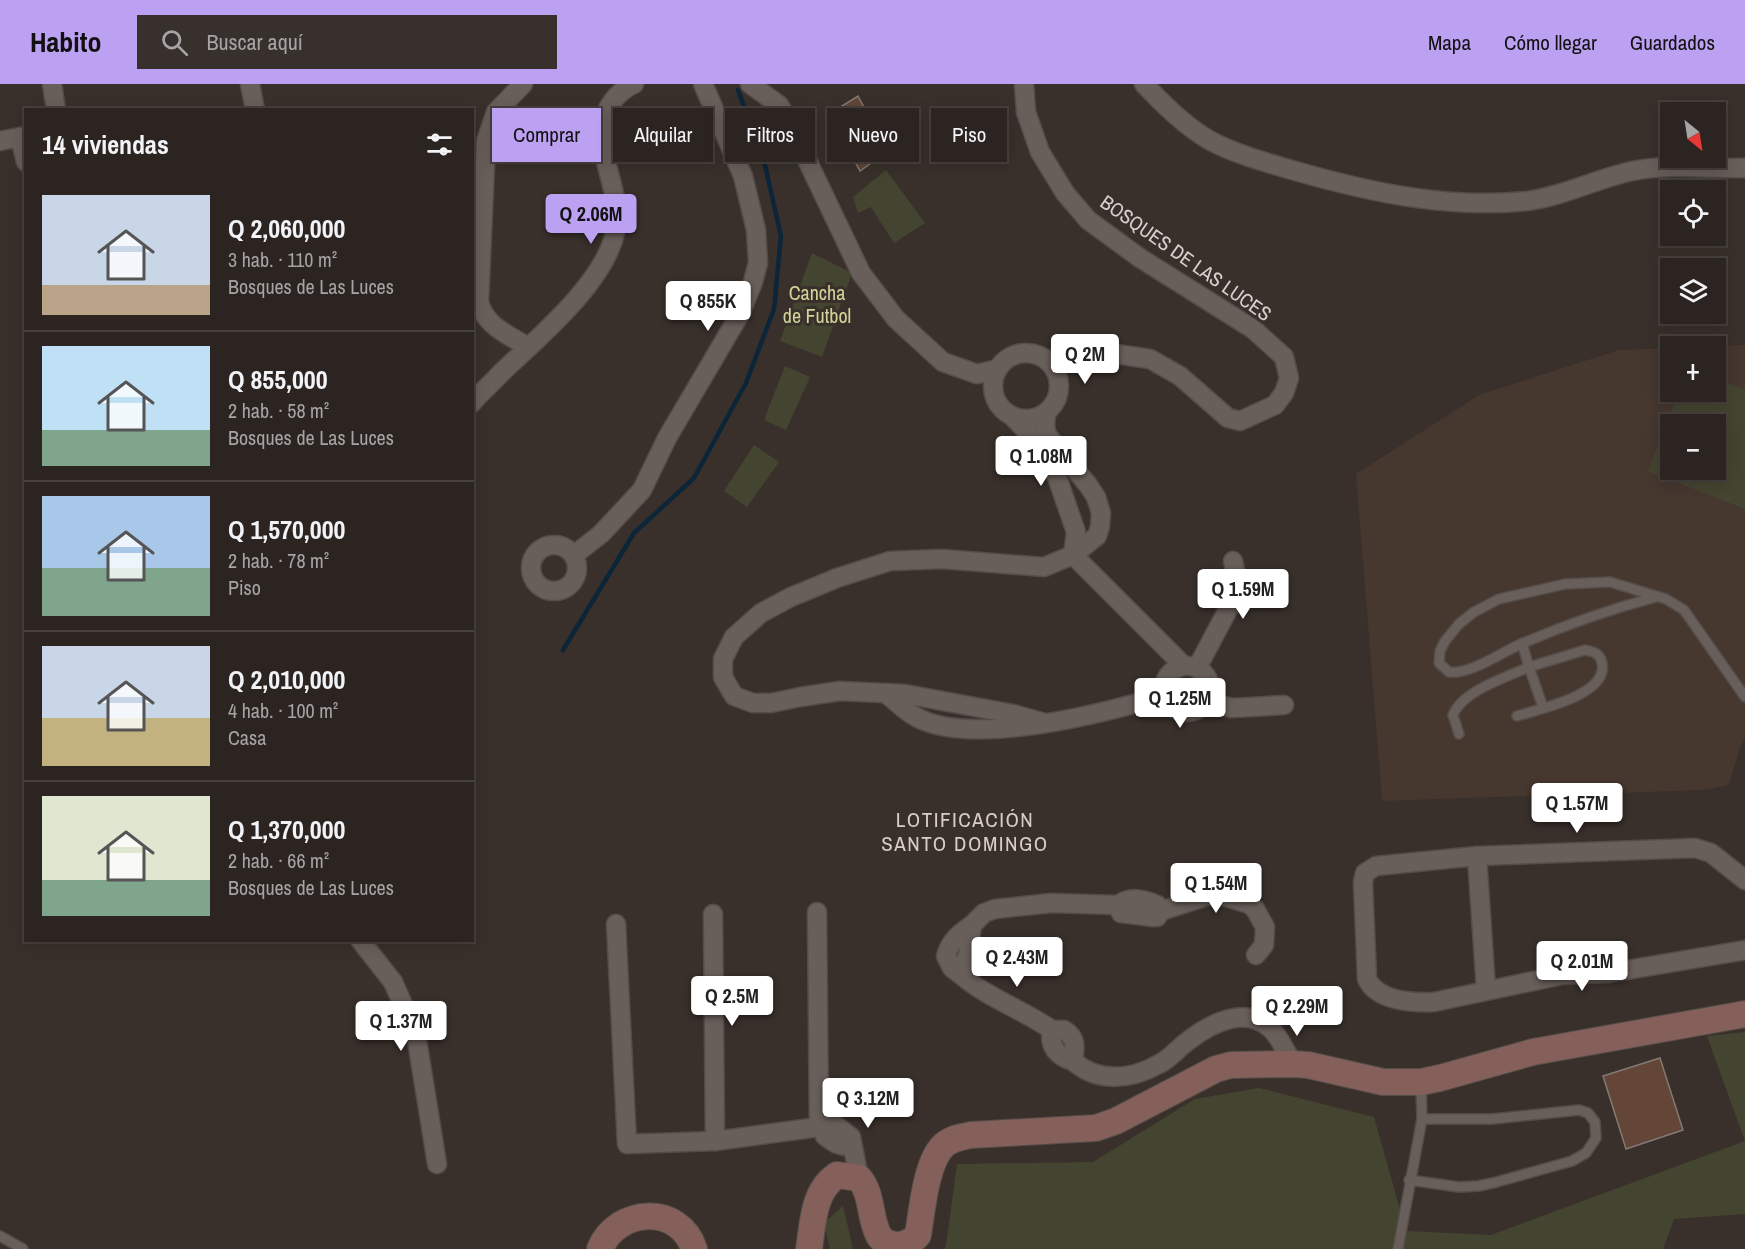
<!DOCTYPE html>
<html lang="es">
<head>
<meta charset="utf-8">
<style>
	body { margin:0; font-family:"Archivo Narrow",sans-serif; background:#37302d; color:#f1f3f6; height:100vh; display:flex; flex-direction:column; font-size:22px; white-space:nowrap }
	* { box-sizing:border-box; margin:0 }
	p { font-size:20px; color:#a6a4a5 }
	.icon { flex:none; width:33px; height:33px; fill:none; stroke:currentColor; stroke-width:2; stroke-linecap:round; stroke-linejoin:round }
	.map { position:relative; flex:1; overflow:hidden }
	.side { position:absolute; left:24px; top:24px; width:450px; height:834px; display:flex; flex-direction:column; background:#2b2420; border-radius:0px; box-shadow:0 3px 15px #0003,0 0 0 2px #47413e }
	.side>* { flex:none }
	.banner { position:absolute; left:492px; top:24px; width:570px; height:54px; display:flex; gap:12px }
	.needle { width:39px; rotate:150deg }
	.tools { position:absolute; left:1660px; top:18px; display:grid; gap:12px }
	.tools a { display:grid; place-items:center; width:66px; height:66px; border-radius:0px; background:#2b2420; box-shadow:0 3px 15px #0003,0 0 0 2px #47413e; font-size:30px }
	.price { position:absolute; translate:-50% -51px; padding:0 14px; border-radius:6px; background:#fff; color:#222; font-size:20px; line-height:39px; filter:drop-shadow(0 2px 3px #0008) }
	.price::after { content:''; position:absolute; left:50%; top:36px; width:18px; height:14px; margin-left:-9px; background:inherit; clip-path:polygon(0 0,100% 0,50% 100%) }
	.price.active { background:#bca0f2; color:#111 }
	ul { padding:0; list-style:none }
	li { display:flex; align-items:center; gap:18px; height:150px; padding:0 18px }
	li+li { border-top:2px solid #47413e }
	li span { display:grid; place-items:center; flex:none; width:168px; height:120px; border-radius:0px; color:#555 }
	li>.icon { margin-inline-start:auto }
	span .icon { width:72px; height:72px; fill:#fffc; stroke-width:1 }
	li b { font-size:26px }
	h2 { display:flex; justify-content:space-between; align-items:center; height:72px; padding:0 18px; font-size:26px }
	.chip { padding:0 21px; border-radius:0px; background:#2b2420; box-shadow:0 3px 15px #0003,0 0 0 2px #47413e; font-size:21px; line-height:54px }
	.chip.active { background:#bca0f2; color:#111 }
	header { display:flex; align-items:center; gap:36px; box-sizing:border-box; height:84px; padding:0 30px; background:#bca0f2; color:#111 }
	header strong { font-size:28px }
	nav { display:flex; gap:33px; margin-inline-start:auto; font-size:21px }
	.search { width:420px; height:54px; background:#37302d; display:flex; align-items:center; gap:15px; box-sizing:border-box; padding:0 21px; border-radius:0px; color:#a6a4a5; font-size:22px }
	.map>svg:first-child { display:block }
	.built { fill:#46372f; fill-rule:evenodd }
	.green { fill:#444530; fill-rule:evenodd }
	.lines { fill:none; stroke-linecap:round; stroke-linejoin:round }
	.stream { stroke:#0c2538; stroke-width:4.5 }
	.building { fill:#634637; stroke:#847a74; stroke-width:1.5 }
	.service-casing { stroke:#534c48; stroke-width:12 }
	.minor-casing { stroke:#534c48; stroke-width:21 }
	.secondary-casing { stroke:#534c48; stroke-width:28 }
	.service { stroke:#695f5a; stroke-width:9 }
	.minor { stroke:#695f5a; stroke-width:18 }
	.secondary { stroke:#85605b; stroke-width:26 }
	.labels { text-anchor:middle; stroke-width:6; stroke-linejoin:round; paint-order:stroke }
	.street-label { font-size:20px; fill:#d7d1ce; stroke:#39302b }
	.park-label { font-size:20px; fill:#d1d59a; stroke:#39302b }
	.neighbourhood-label { font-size:21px; letter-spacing:1.5px; fill:#d9cec7; stroke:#39302b }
</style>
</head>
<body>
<header>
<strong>Habito</strong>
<div class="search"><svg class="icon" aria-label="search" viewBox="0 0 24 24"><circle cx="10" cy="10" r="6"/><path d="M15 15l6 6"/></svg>Buscar aquí</div>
<nav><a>Mapa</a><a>Cómo llegar</a><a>Guardados</a></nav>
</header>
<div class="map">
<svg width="1745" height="1165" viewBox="0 0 1745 1165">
	<rect width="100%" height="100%" fill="#39302b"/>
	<!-- built -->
	<path class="built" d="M1745 261V654L1740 663 1729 701 1703 706 1382 717 1356 390 1479 311 1619 266 1671 264V308H1716V262H1708ZM1671 340H1716V386H1671Z"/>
	<!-- green -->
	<g class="green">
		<path d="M886 86 925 139 894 159 871 123 858 129 853 113Z"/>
		<path d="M812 169 852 189 822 273 780 257Z"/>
		<path d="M785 282 810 293 786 346 764 336Z"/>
		<path d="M1716 295 1745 306V425L1648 387 1679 308H1716ZM1716 340V386H1671V340Z"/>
		<path d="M754 361 779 378 747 423 724 407Z"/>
		<path d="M1745 948V1130L1674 1135 1663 1165H944L946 1162 957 1080 1093 1078 1195 1015 1259 1004 1374 1033 1406 1147 1491 1151 1745 1057 1707 952Z"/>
		<path d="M843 1122 853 1165H830L824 1139Z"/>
	</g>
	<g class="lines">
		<!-- stream -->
		<path class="stream" d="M563 566 634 449 694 394 746 299 774 225 781 152 764 77 738 6"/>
	</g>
	<!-- building -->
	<g class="building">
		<path d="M858 12 867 29 875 24 894 63 860 87 838 47 847 43 837 25Z"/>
		<path d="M1660 974 1683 1046 1626 1065 1603 992Z"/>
	</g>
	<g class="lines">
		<!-- service casing -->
		<g class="service-casing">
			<g id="service">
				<path d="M1656 513C1611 525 1565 541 1521 560 1502 568 1470 591 1449 588L1439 579 1440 567 1445 557 1459 540 1474 528 1499 515 1565 500 1610 498 1666 515 1684 526 1745 613"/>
				<path d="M1517 632C1539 625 1609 611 1602 579 1600 569 1594 568 1585 566L1529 583 1522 559"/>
				<path d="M1459 650 1453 631C1462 607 1507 593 1529 583L1543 623"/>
				<path d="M1409 1096 1459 1103 1478 1102 1493 1099 1572 1077 1586 1069 1596 1054 1595 1038 1588 1029 1579 1026 1492 1035H1422"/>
				<path d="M0 1152 23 1165"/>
				<path d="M1398 1165 1422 1035 1421 1000"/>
			</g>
		</g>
		<!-- minor casing -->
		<g class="minor-casing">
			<g id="minor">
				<path d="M52 0 56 26"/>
				<path d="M250 0 255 26"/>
				<path d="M523 0 496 28 486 57 479 218C485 242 509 251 528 263"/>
				<path d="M750 0 779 21 787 34 861 189 896 235 943 278 977 290 998 285"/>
				<path d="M1024 0 1026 28 1040 68 1065 109 1088 136 1140 174 1253 245 1284 273 1289 294 1284 309 1275 321 1240 337 1228 334 1180 292 1150 275 1116 270 1078 278H1057L1046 275"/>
				<path d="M1144 0C1164 21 1184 41 1209 56 1237 71 1268 79 1299 88 1373 109 1449 125 1527 117 1564 112 1596 95 1632 87 1669 79 1707 85 1745 84"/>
				<path d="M20 53 26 78"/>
				<path d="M0 57 26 52"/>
				<circle cx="1026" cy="302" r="33"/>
				<path d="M472 319C481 308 492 299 501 289 538 254 604 199 615 149 626 101 580 54 616 13 622 7 626 3 634 0"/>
				<path d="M1014 334 1032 353 1057 393 1076 448 1073 471"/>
				<circle cx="554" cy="484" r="23"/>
				<path d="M574 471 601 450 642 406 667 354 740 230 753 198 758 179 756 146 743 92 703 0"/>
				<path d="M1073 471 1184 582"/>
				<circle cx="1187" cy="605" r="23"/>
				<path d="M1197 584 1233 516 1237 495 1233 477"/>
				<path d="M886 609C896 618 906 628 918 634 975 663 1105 629 1165 611"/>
				<path d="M1206 617 1232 624 1284 621"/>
				<path d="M1045 639 1013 630 905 610 840 607 800 613 771 619H753L734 612 723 593V575L734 553 761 529 791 513 837 494 890 477 942 475 1044 483 1073 471 1097 452 1100 443 1101 429 1096 413 1088 401 1047 351 1045 342 1046 329"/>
				<path d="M1477 772 1486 906"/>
				<path d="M1745 796 1711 769 1695 764 1477 772 1376 782 1365 789 1363 798 1367 895C1377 917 1412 919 1434 918L1562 891 1609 889 1745 866"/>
				<path d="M1161 827 1157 821C1144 815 1129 812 1118 821L1121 829 1153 833H1157L1161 827 1207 812H1223L1249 820 1255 825 1265 843 1264 861 1256 871"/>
				<path d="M817 828 819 1043"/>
				<path d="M713 830 715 1057"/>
				<path d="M616 840 627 1060 715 1057 819 1043 825 1046"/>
				<path d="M972 841 984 829 995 825 1051 819 1118 821"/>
				<path d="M972 841 968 871 960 890 952 884 946 872C950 857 959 850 972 841Z"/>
				<path d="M360 856 393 898 416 950 437 1080"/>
				<path d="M960 890C987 914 1022 925 1052 946"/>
				<path d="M1052 946H1064C1077 954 1075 963 1073 977 1058 973 1048 962 1052 946Z"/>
				<path d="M1073 977C1098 999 1131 996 1159 980 1170 975 1178 964 1188 957 1211 939 1246 921 1271 945 1280 953 1286 969 1293 980"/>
				<path d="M825 1046 833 1039 851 1053 859 1094"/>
				<path d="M825 1046V1052C834 1059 840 1063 852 1062"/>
			</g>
		</g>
		<!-- secondary casing -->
		<g class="secondary-casing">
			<g id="secondary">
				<path d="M600 1165C617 1123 680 1120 694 1165"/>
				<path d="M809 1165C813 1139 813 1107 837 1091L859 1094C873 1110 869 1134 879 1152 889 1165 907 1163 918 1151 922 1127 926 1077 944 1061 952 1054 961 1053 971 1051L1096 1044 1116 1037 1216 985 1231 981 1293 980 1308 981 1383 998H1421L1440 994 1533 968 1745 930"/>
			</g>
		</g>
		<!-- service -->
		<use href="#service" class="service"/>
		<!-- minor -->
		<use href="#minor" class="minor"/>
		<!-- secondary -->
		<use href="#secondary" class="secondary"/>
	</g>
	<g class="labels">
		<!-- street labels -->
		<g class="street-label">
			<text transform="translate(1186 174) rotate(35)" y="7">BOSQUES DE LAS LUCES</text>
		</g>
		<!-- park labels -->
		<g class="park-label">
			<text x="817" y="216">Cancha<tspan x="817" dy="23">de Futbol</tspan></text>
		</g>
		<!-- neighbourhood labels -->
		<g class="neighbourhood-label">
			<text x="965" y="743">LOTIFICACIÓN<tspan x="965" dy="24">SANTO DOMINGO</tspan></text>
		</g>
	</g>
</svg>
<div class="tools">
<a><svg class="needle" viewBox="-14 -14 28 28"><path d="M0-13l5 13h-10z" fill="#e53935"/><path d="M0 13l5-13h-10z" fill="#a6a4a5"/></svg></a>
<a><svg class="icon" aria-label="locate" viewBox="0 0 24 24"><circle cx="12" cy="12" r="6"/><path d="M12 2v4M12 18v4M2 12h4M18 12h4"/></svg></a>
<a><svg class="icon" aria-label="layers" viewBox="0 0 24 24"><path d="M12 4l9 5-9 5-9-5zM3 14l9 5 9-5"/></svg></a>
<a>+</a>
<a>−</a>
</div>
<b class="price active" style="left:591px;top:161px">Q 2.06M</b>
<b class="price" style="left:708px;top:248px">Q 855K</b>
<b class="price" style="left:1085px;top:301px">Q 2M</b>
<b class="price" style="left:1041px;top:403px">Q 1.08M</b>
<b class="price" style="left:1243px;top:536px">Q 1.59M</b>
<b class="price" style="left:1180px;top:645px">Q 1.25M</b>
<b class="price" style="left:1577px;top:750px">Q 1.57M</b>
<b class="price" style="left:1216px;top:830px">Q 1.54M</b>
<b class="price" style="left:1017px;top:904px">Q 2.43M</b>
<b class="price" style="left:1582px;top:908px">Q 2.01M</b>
<b class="price" style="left:732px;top:943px">Q 2.5M</b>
<b class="price" style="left:1297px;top:953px">Q 2.29M</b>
<b class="price" style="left:401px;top:968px">Q 1.37M</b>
<b class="price" style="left:868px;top:1045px">Q 3.12M</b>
<div class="banner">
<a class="chip active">Comprar</a>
<a class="chip">Alquilar</a>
<a class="chip">Filtros</a>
<a class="chip">Nuevo</a>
<a class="chip">Piso</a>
</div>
<section class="side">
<h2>14 viviendas<svg class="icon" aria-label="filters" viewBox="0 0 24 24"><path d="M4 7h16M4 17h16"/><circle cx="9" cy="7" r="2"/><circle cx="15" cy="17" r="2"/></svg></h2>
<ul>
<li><span style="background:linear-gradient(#c9d6e8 75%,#b9a48a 0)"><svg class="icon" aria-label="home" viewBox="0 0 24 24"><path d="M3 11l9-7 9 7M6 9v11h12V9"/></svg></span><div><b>Q 2,060,000</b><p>3 hab. · 110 m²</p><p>Bosques de Las Luces</p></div></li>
<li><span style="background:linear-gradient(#bfe0f5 70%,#7fa58c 0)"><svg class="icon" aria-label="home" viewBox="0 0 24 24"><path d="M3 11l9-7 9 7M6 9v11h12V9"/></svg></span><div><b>Q 855,000</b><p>2 hab. · 58 m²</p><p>Bosques de Las Luces</p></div></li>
<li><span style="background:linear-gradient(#a9c7e8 60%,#7fa58c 0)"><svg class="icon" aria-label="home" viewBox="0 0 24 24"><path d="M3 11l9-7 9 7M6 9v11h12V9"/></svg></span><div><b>Q 1,570,000</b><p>2 hab. · 78 m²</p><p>Piso</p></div></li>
<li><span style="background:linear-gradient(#c9d6e8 60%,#c2b280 0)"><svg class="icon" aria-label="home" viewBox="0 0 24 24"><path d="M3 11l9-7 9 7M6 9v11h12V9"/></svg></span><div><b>Q 2,010,000</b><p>4 hab. · 100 m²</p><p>Casa</p></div></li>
<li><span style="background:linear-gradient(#dfe7d0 70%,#7fa58c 0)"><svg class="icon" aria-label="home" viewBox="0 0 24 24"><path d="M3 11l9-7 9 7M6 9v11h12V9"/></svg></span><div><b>Q 1,370,000</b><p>2 hab. · 66 m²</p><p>Bosques de Las Luces</p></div></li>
</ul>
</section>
</div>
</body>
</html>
